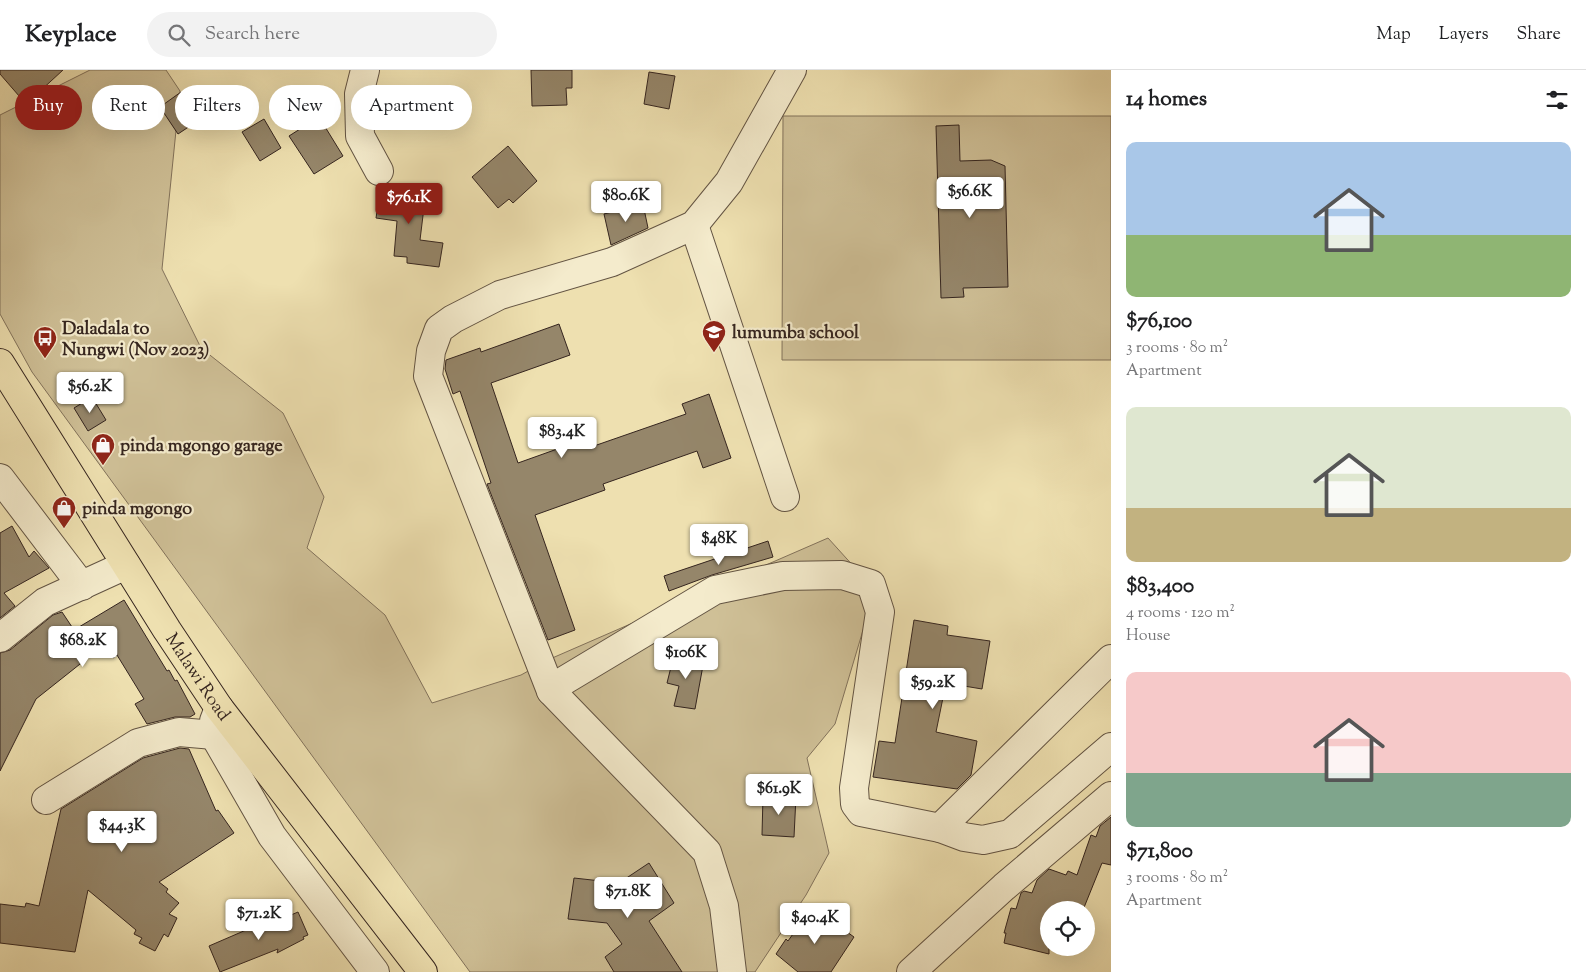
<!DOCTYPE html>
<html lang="en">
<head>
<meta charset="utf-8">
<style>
	body { margin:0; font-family:"Sorts Mill Goudy",serif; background:#f2f2f2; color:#202124; height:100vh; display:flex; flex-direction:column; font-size:19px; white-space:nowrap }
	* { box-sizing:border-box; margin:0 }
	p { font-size:16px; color:#757577 }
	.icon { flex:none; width:28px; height:28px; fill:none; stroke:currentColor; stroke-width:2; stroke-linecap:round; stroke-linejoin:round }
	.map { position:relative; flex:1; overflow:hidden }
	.sheet { display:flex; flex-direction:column; background:#fff; width:475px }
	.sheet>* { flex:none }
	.top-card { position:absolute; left:15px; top:15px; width:475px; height:45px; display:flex; gap:10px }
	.fabs { position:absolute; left:1040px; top:831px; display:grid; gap:10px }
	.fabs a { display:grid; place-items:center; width:55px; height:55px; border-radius:50%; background:#fff; box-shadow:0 5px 20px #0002; font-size:25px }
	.price { position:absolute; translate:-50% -42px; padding:0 11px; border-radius:5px; background:#fff; color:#222; font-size:16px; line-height:32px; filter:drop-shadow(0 1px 2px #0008) }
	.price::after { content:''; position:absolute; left:50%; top:30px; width:15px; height:11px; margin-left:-8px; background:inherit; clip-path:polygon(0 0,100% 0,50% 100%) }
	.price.on { background:#8f2418; color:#fff }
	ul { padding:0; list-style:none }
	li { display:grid; align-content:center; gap:10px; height:265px; padding:0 15px }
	li span { display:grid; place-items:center; height:155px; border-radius:10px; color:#555 }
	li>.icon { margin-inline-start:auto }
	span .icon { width:90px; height:90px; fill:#fffc; stroke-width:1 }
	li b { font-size:21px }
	h2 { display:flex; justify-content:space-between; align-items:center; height:60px; padding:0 15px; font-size:21px }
	.pill { padding:0 18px; border-radius:22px; background:#fff; box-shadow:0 5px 20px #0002; font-size:18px; line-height:45px }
	.pill.on { background:#8f2418; color:#fff }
	header { display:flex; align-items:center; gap:30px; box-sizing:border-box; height:70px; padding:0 25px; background:#fff; border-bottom:1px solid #e0e0e0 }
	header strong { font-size:24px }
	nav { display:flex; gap:28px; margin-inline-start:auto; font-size:18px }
	.search { width:350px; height:45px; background:#f2f2f2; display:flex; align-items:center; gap:12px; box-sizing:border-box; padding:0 18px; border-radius:28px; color:#757577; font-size:19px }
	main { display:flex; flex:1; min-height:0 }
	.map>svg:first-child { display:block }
	.green { fill:#cfc097; stroke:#82725b }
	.building { fill:#95866a; stroke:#35251f }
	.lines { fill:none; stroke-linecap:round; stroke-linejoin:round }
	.minor-casing { stroke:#635443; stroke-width:30 }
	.major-casing { stroke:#35251f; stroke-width:30 }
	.minor { stroke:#f4ebcc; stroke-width:28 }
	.major { stroke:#eee0b0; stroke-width:28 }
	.labels { text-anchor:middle; stroke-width:4.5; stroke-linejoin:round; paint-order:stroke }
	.poi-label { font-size:18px; font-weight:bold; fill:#35251f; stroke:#f4ebcc; text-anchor:start }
	.street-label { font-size:18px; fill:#35251f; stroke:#f4ebcc }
</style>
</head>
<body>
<header>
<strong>Keyplace</strong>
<div class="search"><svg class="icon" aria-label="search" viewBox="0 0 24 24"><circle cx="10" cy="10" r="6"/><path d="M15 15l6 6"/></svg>Search here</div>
<nav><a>Map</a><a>Layers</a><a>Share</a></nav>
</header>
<main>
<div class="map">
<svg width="1111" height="902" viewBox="0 0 1111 902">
	<rect width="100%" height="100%" fill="#eee0b0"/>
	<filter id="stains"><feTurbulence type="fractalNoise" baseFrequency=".004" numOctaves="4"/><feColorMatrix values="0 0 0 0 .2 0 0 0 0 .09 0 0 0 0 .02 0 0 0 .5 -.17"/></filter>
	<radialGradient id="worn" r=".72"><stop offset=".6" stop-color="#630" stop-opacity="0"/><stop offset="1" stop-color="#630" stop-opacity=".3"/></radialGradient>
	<!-- green -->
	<g class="green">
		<path d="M90 0H166L180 21 162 199 201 278 283 343 324 427 307 478 385 545 432 633 521 605 550 589 828 468 875 520 835 654 807 688 829 783 806 825 755 902H470L32 302 0 244V45Z"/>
		<path d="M783 46H1111V290H782Z"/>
	</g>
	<!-- building -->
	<g class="building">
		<path d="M0 0H63L26 34 0 4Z"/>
		<path d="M531 0H572V18H566L567 35 532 36Z"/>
		<path d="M649 2 675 6 669 39 644 34Z"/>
		<path d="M181 22 199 50 178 64 160 37Z"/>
		<path d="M319 47 343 86 314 104 289 66Z"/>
		<path d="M264 49 281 78 260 91 242 62Z"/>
		<path d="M959 55 960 91 991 90 1005 96 1008 217 963 218 964 227 941 228 936 56Z"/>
		<path d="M508 76 537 111 513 133 509 129 498 138 472 107Z"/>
		<path d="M385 115 426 121 420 170 443 173 439 197 407 193V187L394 186 397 151 376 148 381 116Z"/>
		<path d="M643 134 648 158 611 175 604 144Z"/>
		<path d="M559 254 570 285 491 313 518 393 588 368 591 377 686 344 682 334 709 324 731 388 703 398 697 381 603 414 605 420 535 445 575 560 548 570 487 414 491 413 460 321 453 324 445 299 446 290 480 278 481 282Z"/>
		<path d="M92 327 106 350 88 361 74 338Z"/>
		<path d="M12 456 29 487 34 481 49 498 4 523 15 536 0 548V463Z"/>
		<path d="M768 471 773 487 712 505 669 521 664 506Z"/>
		<path d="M124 530 167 601 169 600 175 611 177 610 195 644 190 647H175L147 654 135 634 144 629 117 585 113 588 104 575 36 629 0 701V583L10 580 53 545 62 542 74 560Z"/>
		<path d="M914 550 948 556 947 565 990 571 982 619 946 613 936 662 977 671 971 705 957 719 873 707 879 671 895 673Z"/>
		<path d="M674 585 704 590 695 639 674 636 679 616 667 613Z"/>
		<path d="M180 678 189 679 216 741 218 740 234 763 159 812 168 819 166 822 179 833 169 844 177 848 168 867 164 864 155 881 139 873 142 868 134 864 136 860 88 820 75 882 0 873V834L25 837 26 833 39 836 61 739 143 688Z"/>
		<path d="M763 726H796L794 767 762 765Z"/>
		<path d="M1111 747V795L1102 793 1083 840H1049V884L1004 873 1006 863H1004L1011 838 1016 839 1021 823 1024 821 1032 823 1037 810 1049 799 1066 805 1068 801 1077 805 1091 765 1096 767 1100 756Z"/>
		<path d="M649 793 674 833 649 851 682 902H614L605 887 622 874 607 853 568 849 574 808 619 813Z"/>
		<path d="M812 837 854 867 831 902H798L776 884 786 869 788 871Z"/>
		<path d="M290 841 291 845 298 842 308 865 303 867 304 869 277 883 278 879 220 902 209 876Z"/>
	</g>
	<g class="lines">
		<!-- minor casing -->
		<g class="minor-casing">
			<g id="minor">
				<path d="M365 0 359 24 360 66 379 101"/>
				<path d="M694 155 785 427"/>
				<path d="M0 408 82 516"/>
				<path d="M0 568 45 532 126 495"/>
				<path d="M551 621 565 610 715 520 783 506 842 505 871 514 880 542 854 718 855 734 861 742 940 758 964 767 983 770 1010 764 1111 677"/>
				<path d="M219 638 214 651V665L272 766 375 902"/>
				<path d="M46 730 138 673 179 662 214 665"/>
				<path d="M940 758 1111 589"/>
				<path d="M732 902 724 836 707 782 551 621 428 306 431 281 439 259 453 249 500 225 612 192 694 155 729 112 792 0"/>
				<path d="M911 902 1004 817 1111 726"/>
			</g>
		</g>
		<!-- major casing -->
		<g class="major-casing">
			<g id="major">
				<path id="s1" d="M0 293 167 560 219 638 423 902"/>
			</g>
		</g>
		<!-- minor -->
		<use href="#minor" class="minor"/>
		<!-- major -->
		<use href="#major" class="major"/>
	</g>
	<!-- icons -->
	<defs>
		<g id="school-pin" transform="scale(1.25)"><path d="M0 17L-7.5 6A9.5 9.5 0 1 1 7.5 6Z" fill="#8f2418" stroke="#f4ebcc"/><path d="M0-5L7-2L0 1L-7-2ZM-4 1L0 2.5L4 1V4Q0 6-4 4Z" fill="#fff"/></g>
		<g id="bus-pin" transform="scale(1.25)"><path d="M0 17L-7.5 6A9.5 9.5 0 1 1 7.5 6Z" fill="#8f2418" stroke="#f4ebcc"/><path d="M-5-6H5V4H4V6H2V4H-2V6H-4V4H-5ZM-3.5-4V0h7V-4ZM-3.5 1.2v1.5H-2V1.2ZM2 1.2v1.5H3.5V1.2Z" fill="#fff"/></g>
		<g id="shop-pin" transform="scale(1.25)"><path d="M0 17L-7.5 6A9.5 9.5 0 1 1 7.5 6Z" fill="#8f2418" stroke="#f4ebcc"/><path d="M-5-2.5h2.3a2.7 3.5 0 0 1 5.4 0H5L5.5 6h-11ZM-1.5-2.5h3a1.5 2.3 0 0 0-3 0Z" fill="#fff"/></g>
	</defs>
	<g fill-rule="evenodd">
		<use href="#school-pin" x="714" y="262"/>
		<use href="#bus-pin" x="45" y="268"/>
		<use href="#shop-pin" x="103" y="375"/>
		<use href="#shop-pin" x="64" y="438"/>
	</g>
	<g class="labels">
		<!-- poi labels -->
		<g class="poi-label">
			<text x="62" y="264">Daladala to<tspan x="62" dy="21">Nungwi (Nov 2023)</tspan></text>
			<text x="732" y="268">lumumba school</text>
			<text x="120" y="381">pinda mgongo garage</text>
			<text x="82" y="444">pinda mgongo</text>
		</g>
		<!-- street labels -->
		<g class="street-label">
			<text dy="6" stroke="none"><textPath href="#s1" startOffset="371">Malawi Road</textPath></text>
		</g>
	</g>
	<rect width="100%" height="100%" filter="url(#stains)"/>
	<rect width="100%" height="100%" fill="url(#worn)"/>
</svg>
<div class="fabs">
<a><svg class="icon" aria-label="locate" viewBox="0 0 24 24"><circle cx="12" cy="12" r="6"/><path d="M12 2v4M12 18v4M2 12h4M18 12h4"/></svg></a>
</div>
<b class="price" style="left:970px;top:149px">$56.6K</b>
<b class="price" style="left:626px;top:153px">$80.6K</b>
<b class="price on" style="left:409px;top:155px">$76.1K</b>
<b class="price" style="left:90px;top:344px">$56.2K</b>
<b class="price" style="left:562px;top:389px">$83.4K</b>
<b class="price" style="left:719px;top:496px">$48K</b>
<b class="price" style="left:83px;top:598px">$68.2K</b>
<b class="price" style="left:686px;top:610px">$106K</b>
<b class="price" style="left:933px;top:640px">$59.2K</b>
<b class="price" style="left:779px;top:746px">$61.9K</b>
<b class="price" style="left:122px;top:783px">$44.3K</b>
<b class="price" style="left:628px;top:849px">$71.8K</b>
<b class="price" style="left:259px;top:871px">$71.2K</b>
<b class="price" style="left:815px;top:875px">$40.4K</b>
<div class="top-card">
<a class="pill on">Buy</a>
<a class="pill">Rent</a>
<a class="pill">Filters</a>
<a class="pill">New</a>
<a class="pill">Apartment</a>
</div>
</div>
<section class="sheet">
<h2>14 homes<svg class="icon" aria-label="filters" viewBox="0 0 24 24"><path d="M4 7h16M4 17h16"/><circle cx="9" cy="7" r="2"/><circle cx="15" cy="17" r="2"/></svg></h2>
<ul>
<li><span style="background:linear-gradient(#a9c7e8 60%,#8fb573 0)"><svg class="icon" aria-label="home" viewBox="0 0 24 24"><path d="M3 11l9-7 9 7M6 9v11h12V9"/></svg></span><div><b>$76,100</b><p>3 rooms · 80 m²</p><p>Apartment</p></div></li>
<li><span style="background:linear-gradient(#dfe7d0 65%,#c2b280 0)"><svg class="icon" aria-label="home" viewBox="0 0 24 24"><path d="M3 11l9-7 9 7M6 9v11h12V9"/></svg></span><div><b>$83,400</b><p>4 rooms · 120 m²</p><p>House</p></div></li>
<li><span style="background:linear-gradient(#f6c9c9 65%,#7fa58c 0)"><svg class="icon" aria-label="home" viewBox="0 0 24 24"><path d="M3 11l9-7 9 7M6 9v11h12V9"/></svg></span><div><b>$71,800</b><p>3 rooms · 80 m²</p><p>Apartment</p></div></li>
</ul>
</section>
</main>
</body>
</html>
